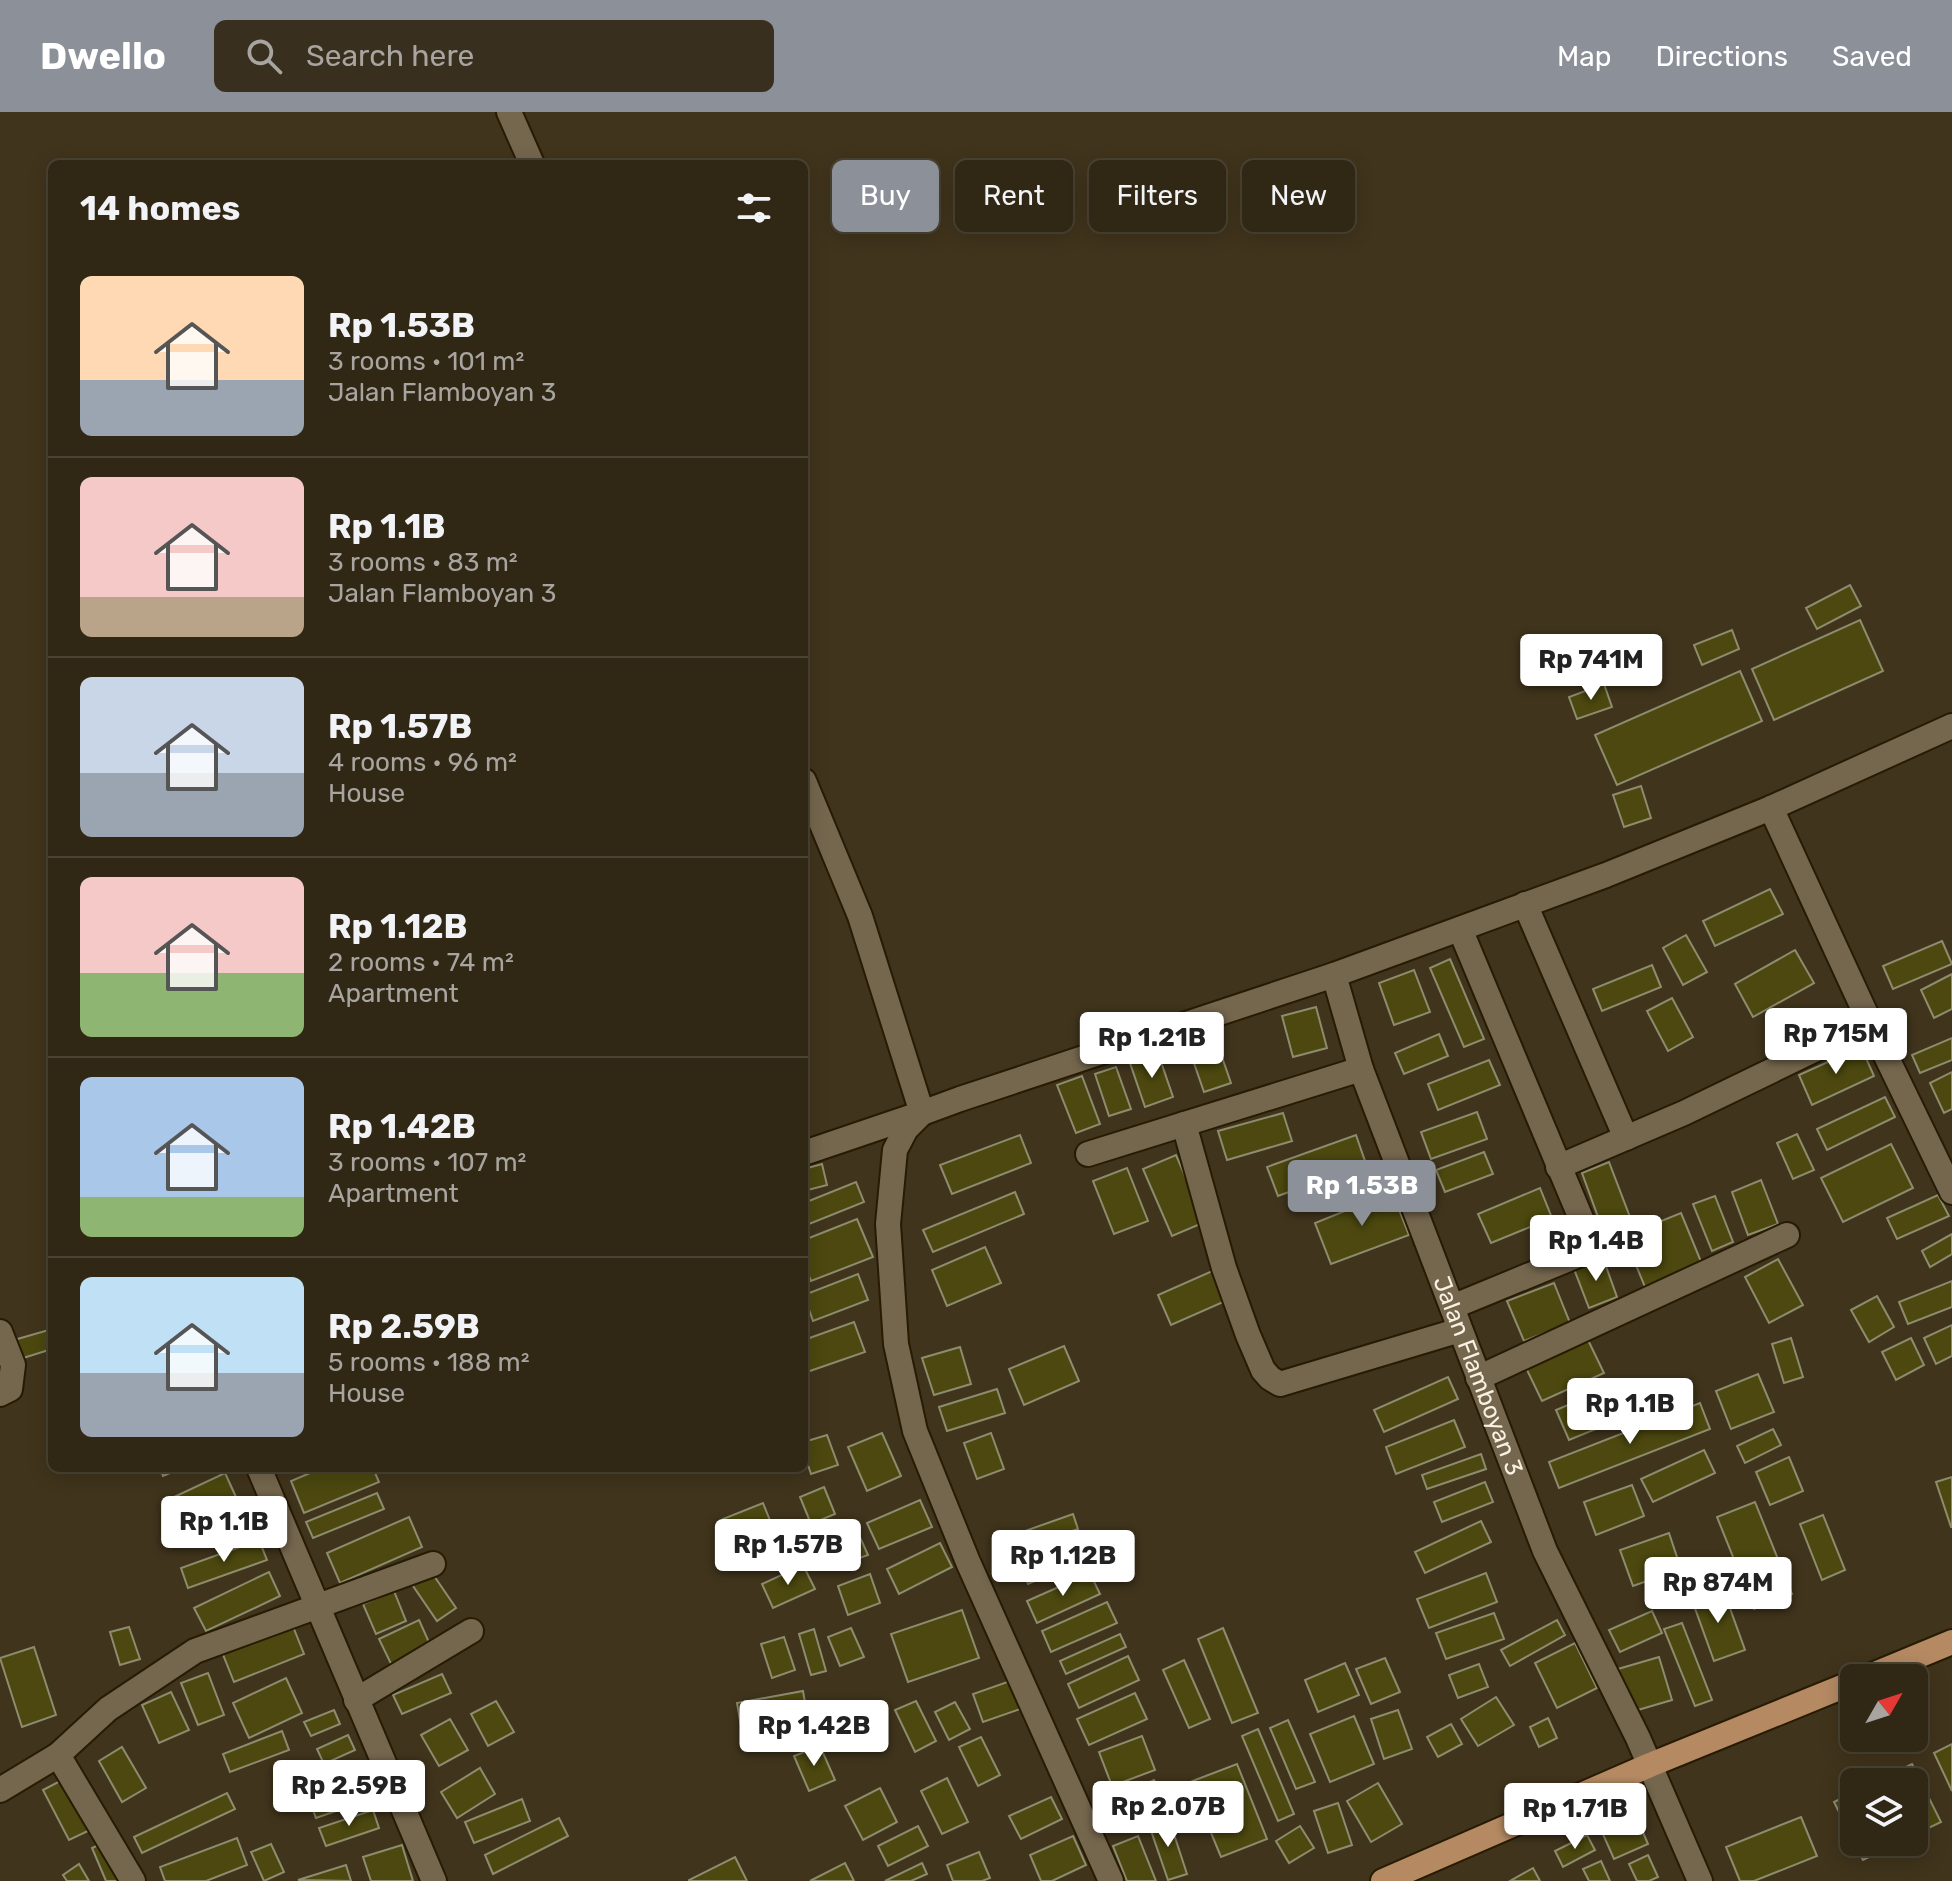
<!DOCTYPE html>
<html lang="en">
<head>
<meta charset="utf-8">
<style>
	body { margin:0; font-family:Rubik,sans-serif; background:#382f1e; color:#f1f3f6; height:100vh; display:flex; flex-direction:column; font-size:30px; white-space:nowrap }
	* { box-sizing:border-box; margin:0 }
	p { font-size:26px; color:#a8a5a0 }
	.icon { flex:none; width:44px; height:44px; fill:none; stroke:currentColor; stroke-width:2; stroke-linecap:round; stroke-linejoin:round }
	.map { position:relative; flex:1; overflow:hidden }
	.details { position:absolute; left:48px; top:48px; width:760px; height:1312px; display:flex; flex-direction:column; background:#302715; border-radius:12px; box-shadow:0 4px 20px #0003,0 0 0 2px #4b4434 }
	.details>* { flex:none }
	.guide { position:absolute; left:832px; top:48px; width:760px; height:72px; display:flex; gap:16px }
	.needle { width:52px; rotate:51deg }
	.controls { position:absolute; left:1840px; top:1552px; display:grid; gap:16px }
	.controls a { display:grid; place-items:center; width:88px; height:88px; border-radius:12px; background:#302715; box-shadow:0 4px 20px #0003,0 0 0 2px #4b4434; font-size:40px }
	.price { position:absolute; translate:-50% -68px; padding:0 18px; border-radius:8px; background:#fff; color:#222; font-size:26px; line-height:52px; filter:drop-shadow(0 2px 4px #0008) }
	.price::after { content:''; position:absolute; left:50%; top:48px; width:24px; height:18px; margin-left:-12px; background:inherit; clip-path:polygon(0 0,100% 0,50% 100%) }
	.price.current { background:#8c9099; color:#fff }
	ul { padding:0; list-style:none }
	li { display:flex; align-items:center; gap:24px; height:200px; padding:0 32px }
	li+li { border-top:2px solid #4b4434 }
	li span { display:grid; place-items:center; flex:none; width:224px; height:160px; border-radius:12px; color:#555 }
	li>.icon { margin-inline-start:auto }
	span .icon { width:96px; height:96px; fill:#fffc; stroke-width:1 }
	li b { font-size:34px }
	h2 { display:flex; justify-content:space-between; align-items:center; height:96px; padding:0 32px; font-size:34px }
	.pill { padding:0 28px; border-radius:12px; background:#302715; box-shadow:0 4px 20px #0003,0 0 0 2px #4b4434; font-size:28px; line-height:72px }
	.pill.current { background:#8c9099; color:#fff }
	header { display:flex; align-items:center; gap:48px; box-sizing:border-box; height:112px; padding:0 40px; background:#8c9099; color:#fff }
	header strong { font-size:38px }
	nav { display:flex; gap:44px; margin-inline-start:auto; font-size:28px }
	.search { width:560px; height:72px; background:#382f1e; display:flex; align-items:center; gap:20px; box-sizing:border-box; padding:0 28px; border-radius:12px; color:#a8a5a0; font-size:30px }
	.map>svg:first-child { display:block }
	.building { fill:#4c480f; stroke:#8d8c6f; stroke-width:2 }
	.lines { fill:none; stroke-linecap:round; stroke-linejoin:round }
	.street-casing { stroke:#271b04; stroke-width:28 }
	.primary-casing { stroke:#271b04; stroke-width:28 }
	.street { stroke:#75674e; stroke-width:24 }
	.primary { stroke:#b58a63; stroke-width:24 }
	.labels { text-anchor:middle; stroke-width:6; stroke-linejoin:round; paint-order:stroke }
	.street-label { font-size:24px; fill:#f9f2e3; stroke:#40341c }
</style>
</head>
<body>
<header>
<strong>Dwello</strong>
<div class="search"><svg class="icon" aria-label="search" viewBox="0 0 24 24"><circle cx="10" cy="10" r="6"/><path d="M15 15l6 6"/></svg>Search here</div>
<nav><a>Map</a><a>Directions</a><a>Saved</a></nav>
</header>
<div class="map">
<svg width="1952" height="1769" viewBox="0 0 1952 1769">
	<rect width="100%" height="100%" fill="#40341c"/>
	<!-- building -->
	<g class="building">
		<path d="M1850 473 1861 494 1817 517 1806 496Z"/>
		<path d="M1860 508 1883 559 1774 608 1752 557Z"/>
		<path d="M1732 518 1739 537 1702 553 1694 533Z"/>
		<path d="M1740 559 1762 609 1617 673 1595 623Z"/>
		<path d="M1604 572 1612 595 1577 607 1569 585Z"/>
		<path d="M1641 674 1651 706 1624 715 1613 683Z"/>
		<path d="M1770 777 1783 802 1715 834 1703 809Z"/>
		<path d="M1686 823 1707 860 1683 873 1663 836Z"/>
		<path d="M1942 829 1952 852 1893 877 1883 854Z"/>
		<path d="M1795 838 1814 871 1753 905 1735 872Z"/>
		<path d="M1450 847 1484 927 1464 935 1430 856Z"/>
		<path d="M1652 853 1661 875 1602 899 1593 877Z"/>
		<path d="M1414 858 1430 900 1394 913 1379 871Z"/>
		<path d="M1952 862V897L1934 906 1921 878Z"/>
		<path d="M1672 886 1693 925 1668 939 1647 899Z"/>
		<path d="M1316 895 1327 936 1293 945 1282 904Z"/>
		<path d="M1439 922 1448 944 1404 962 1395 941Z"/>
		<path d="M1215 925 1231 971 1204 980 1188 934Z"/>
		<path d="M1952 926V948L1920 961 1912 943Z"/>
		<path d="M1861 935 1874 964 1812 993 1799 963Z"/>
		<path d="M1158 941 1173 985 1145 995 1130 951Z"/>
		<path d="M1489 948 1500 973 1438 998 1428 972Z"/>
		<path d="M1116 955 1131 997 1109 1004 1095 962Z"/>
		<path d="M1952 960V997L1944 1001 1930 971Z"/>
		<path d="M1082 964 1100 1012 1076 1021 1057 973Z"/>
		<path d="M1885 985 1895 1005 1827 1038 1817 1017Z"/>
		<path d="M1477 1000 1487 1027 1431 1047 1421 1020Z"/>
		<path d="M1283 1001 1292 1029 1227 1048 1218 1019Z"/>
		<path d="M1797 1022 1814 1058 1793 1067 1777 1031Z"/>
		<path d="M1020 1023 1031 1051 952 1082 940 1053Z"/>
		<path d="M1356 1023 1366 1052 1278 1084 1267 1055Z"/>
		<path d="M1891 1032 1913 1076 1843 1110 1821 1066Z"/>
		<path d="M1484 1040 1493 1062 1445 1080 1436 1058Z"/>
		<path d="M1176 1043 1205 1110 1172 1124 1143 1057Z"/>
		<path d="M1609 1050 1633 1113 1605 1124 1582 1061Z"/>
		<path d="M822 1052 827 1073 804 1079V1057Z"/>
		<path d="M1127 1056 1148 1109 1114 1122 1093 1069Z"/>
		<path d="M1761 1068 1778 1112 1748 1123 1732 1080Z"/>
		<path d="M856 1070 864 1090 804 1114V1091Z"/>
		<path d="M1540 1076 1552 1106 1491 1131 1478 1102Z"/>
		<path d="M1015 1080 1024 1102 933 1140 923 1118Z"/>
		<path d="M1392 1080 1409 1123 1331 1152 1315 1111Z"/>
		<path d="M1938 1083 1949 1104 1897 1127 1887 1106Z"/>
		<path d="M1715 1084 1733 1130 1712 1139 1693 1092Z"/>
		<path d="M1681 1101 1702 1152 1645 1175 1624 1124Z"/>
		<path d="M857 1107 873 1145 811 1169 804 1152V1128Z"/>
		<path d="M1952 1122V1142L1930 1155 1922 1139Z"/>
		<path d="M985 1135 1001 1171 947 1194 932 1158Z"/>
		<path d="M1603 1146 1617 1185 1589 1196 1574 1157Z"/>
		<path d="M1778 1147 1803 1193 1769 1211 1745 1165Z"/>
		<path d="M1217 1157 1230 1187 1171 1213 1158 1183Z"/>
		<path d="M858 1162 868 1188 813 1209 804 1183Z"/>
		<path d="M1952 1169V1195L1908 1212 1899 1190Z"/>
		<path d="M1554 1171 1570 1211 1524 1229 1507 1189Z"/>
		<path d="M1877 1184 1894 1215 1869 1230 1851 1198Z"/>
		<path d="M854 1210 865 1240 804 1261V1228Z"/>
		<path d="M1952 1213V1244L1936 1252 1924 1226Z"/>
		<path d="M52 1217V1237L20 1247 14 1228Z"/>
		<path d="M1791 1226 1803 1265 1784 1271 1772 1232Z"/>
		<path d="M1911 1226 1924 1253 1896 1268 1882 1240Z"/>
		<path d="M1588 1228 1604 1261 1542 1289 1526 1256Z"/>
		<path d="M1064 1234 1079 1269 1024 1293 1009 1257Z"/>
		<path d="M960 1235 971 1272 934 1283 922 1246Z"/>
		<path d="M1758 1262 1774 1300 1731 1317 1716 1279Z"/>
		<path d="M1448 1265 1458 1287 1384 1320 1374 1298Z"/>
		<path d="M997 1277 1005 1301 947 1319 939 1295Z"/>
		<path d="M1604 1278 1618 1308 1569 1328 1556 1298Z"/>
		<path d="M1700 1291 1710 1317 1559 1376 1549 1350Z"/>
		<path d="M1454 1308 1465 1335 1396 1362 1386 1335Z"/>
		<path d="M1773 1317 1781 1333 1745 1351 1737 1334Z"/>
		<path d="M882 1321 901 1364 867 1379 848 1335Z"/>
		<path d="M991 1321 1004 1357 977 1367 964 1331Z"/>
		<path d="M827 1323 838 1353 811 1362 804 1341V1330Z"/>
		<path d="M1704 1338 1715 1361 1653 1390 1641 1367Z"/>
		<path d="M1481 1342 1486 1357 1427 1377 1422 1363Z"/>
		<path d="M1789 1345 1803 1379 1770 1393 1756 1360Z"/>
		<path d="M160 1356H182L163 1364Z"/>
		<path d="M322 1356H373L379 1370 304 1401 291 1369Z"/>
		<path d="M225 1361 242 1398 191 1421 174 1385Z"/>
		<path d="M1952 1365V1415H1951L1936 1370Z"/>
		<path d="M1485 1370 1493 1390 1442 1410 1434 1390Z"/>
		<path d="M1632 1373 1644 1404 1596 1423 1584 1390Z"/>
		<path d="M824 1375 835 1402 811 1412 800 1385Z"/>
		<path d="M377 1381 384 1397 313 1426 306 1410Z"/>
		<path d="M920 1388 932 1415 879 1437 867 1411Z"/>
		<path d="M1755 1390 1792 1482 1754 1497 1717 1405Z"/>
		<path d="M763 1391 783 1441 743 1456 723 1407Z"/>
		<path d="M1073 1402 1078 1417 1016 1438 1011 1424Z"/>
		<path d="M1823 1403 1845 1458 1822 1468 1800 1412Z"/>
		<path d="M409 1405 422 1435 340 1471 327 1441Z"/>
		<path d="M1481 1409 1491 1430 1425 1461 1415 1440Z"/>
		<path d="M854 1412 868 1443 846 1451 833 1421Z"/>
		<path d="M1669 1421 1681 1457 1633 1474 1620 1438Z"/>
		<path d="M259 1428 267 1448 188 1476 181 1456Z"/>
		<path d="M940 1431 952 1455 899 1482 887 1457Z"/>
		<path d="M1066 1436 1073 1453 1028 1472 1021 1455Z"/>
		<path d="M803 1453 815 1477 773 1496 762 1472Z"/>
		<path d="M430 1458 456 1496 437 1509 411 1471Z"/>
		<path d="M269 1460 280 1484 206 1519 194 1496Z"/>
		<path d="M1090 1461 1100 1482 1037 1511 1027 1489Z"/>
		<path d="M1486 1461 1497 1490 1429 1516 1417 1487Z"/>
		<path d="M870 1462 880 1491 848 1503 838 1474Z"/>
		<path d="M1723 1477 1745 1538 1714 1549 1692 1488Z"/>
		<path d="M394 1479 406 1509 376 1522 363 1492Z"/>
		<path d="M1107 1490 1117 1511 1051 1540 1042 1519Z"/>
		<path d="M962 1498 979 1546 908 1570 891 1522Z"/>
		<path d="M1652 1499 1662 1521 1620 1540 1609 1518Z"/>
		<path d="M1494 1501 1504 1527 1446 1547 1436 1521Z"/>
		<path d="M419 1508 432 1537 393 1556 379 1527Z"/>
		<path d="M1557 1508 1565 1523 1510 1554 1501 1538Z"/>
		<path d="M1682 1511 1712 1588 1695 1594 1664 1517Z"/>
		<path d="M292 1512 304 1542 234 1570 222 1540Z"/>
		<path d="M129 1515 140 1547 120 1553 110 1520Z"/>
		<path d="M851 1516 864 1545 840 1554 828 1525Z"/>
		<path d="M1223 1516 1258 1601 1232 1611 1198 1527Z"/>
		<path d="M814 1517 826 1559 811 1563 799 1522Z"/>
		<path d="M1120 1522 1126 1535 1066 1562 1060 1549Z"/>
		<path d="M784 1525 795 1558 772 1566 761 1532Z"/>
		<path d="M1575 1531 1597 1576 1557 1596 1535 1551Z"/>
		<path d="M34 1535 56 1603 22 1615 0 1546Z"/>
		<path d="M1128 1544 1139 1568 1079 1596 1068 1572Z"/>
		<path d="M1659 1545 1672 1588 1631 1600 1618 1557Z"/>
		<path d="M1385 1546 1400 1580 1371 1592 1356 1557Z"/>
		<path d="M1184 1548 1210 1607 1189 1616 1163 1558Z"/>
		<path d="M1345 1551 1359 1583 1318 1600 1305 1568Z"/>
		<path d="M1479 1552 1488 1575 1458 1586 1449 1563Z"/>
		<path d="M208 1561 224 1603 198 1613 181 1571Z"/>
		<path d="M442 1562 451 1581 402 1602 393 1583Z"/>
		<path d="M286 1566 302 1601 249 1626 233 1591Z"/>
		<path d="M1016 1567 1026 1595 983 1610 973 1582Z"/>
		<path d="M803 1579 810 1620 744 1632 737 1591Z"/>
		<path d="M171 1580 189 1618 159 1631 142 1593Z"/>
		<path d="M1135 1581 1147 1607 1089 1633 1077 1607Z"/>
		<path d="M1496 1585 1514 1613 1478 1634 1461 1607Z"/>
		<path d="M496 1589 514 1620 488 1634 471 1602Z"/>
		<path d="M916 1589 936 1629 915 1640 895 1598Z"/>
		<path d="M955 1590 970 1617 949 1628 935 1600Z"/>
		<path d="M334 1598 340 1612 311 1624 304 1610Z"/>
		<path d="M1398 1598 1412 1637 1384 1647 1371 1607Z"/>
		<path d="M1354 1604 1374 1652 1330 1670 1310 1622Z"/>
		<path d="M1548 1606 1557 1626 1539 1635 1530 1615Z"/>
		<path d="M450 1607 468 1638 439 1654 421 1623Z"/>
		<path d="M1288 1608 1315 1670 1296 1677 1270 1616Z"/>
		<path d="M1451 1612 1462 1632 1438 1645 1427 1625Z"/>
		<path d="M1258 1617 1294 1702 1278 1709 1242 1624Z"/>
		<path d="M282 1619 289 1638 230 1660 223 1642Z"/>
		<path d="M348 1623 355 1638 324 1652 317 1637Z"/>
		<path d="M1142 1624 1155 1658 1112 1674 1099 1640Z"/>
		<path d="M981 1625 1000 1663 978 1674 959 1635Z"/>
		<path d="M1952 1632V1679L1934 1641Z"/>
		<path d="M820 1634 835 1668 809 1679 794 1644Z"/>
		<path d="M122 1635 146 1676 122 1690 99 1649Z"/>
		<path d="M1237 1652 1267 1727 1221 1745 1190 1670Z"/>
		<path d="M1912 1652 1941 1710 1914 1723V1670H1875Z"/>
		<path d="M480 1656 495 1682 457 1706 441 1680Z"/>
		<path d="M947 1666 968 1710 942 1722 921 1679Z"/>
		<path d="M64 1667 90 1718 69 1728 43 1678Z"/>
		<path d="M1154 1668 1164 1687 1113 1713 1103 1693Z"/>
		<path d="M1378 1671 1402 1712 1371 1730 1347 1689Z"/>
		<path d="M354 1674 359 1691 316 1706 310 1690Z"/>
		<path d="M880 1676 897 1710 863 1728 845 1694Z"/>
		<path d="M1854 1680V1730L1834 1690Z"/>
		<path d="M227 1681 235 1697 142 1741 134 1725Z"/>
		<path d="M1051 1685 1062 1707 1021 1727 1009 1704Z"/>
		<path d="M522 1687 530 1709 474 1731 465 1710Z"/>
		<path d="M1338 1691 1352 1733 1328 1741 1314 1699Z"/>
		<path d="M373 1698 379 1716 326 1734 319 1716Z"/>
		<path d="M1636 1704 1648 1732 1614 1747 1602 1720Z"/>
		<path d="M1801 1705 1817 1744 1754 1769H1740L1726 1735Z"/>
		<path d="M559 1706 568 1724 493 1762 485 1743Z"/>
		<path d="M1169 1707 1187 1762 1168 1768 1149 1713Z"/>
		<path d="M918 1714 928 1734 888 1754 878 1734Z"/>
		<path d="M1300 1714 1314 1736 1289 1751 1276 1729Z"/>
		<path d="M1587 1723 1595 1738 1563 1755 1555 1739Z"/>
		<path d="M1073 1724 1086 1753 1052 1769H1041L1030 1743Z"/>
		<path d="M1138 1724 1156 1769H1127L1113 1734Z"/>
		<path d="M237 1726 247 1753 206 1769H165L160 1755Z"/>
		<path d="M105 1730 121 1769H106L92 1736Z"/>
		<path d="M1854 1730H1900L1863 1748Z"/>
		<path d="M271 1732 284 1760 264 1769 251 1740Z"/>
		<path d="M402 1733 413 1769H371L363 1745Z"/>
		<path d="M979 1740 990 1766 982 1769H953L947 1753Z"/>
		<path d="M1648 1743 1658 1765 1649 1769H1637L1629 1752Z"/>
		<path d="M735 1745 747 1769H689V1768Z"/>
		<path d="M1601 1749 1610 1769H1589L1583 1757Z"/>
		<path d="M845 1751 854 1769H810Z"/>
		<path d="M922 1751 927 1762 911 1769H885Z"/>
		<path d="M79 1752 89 1769H67L63 1763Z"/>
		<path d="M346 1753 351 1769 298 1768Z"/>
		<path d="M1533 1756 1540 1769H1510Z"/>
	</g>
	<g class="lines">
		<!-- street casing -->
		<g class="street-casing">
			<g id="street">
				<path d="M509 0 532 52"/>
				<path d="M804 669 860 804 922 1001 804 1041"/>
				<path d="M1771 696 1870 911 1952 1080"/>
				<path d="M1525 792 1626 1026"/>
				<path id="s1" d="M1334 863 1361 957 1545 1439 1638 1626 1700 1769"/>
				<path d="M1184 1012 1224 1156 1248 1223 1263 1258 1270 1266 1280 1272 1460 1218"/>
				<path d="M1088 1042 1361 957"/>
				<path d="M1558 1055 1684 1001 1870 911"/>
				<path d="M1452 1195 1581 1142 1587 1138 1590 1128 1460 817"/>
				<path d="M0 1220 13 1253 10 1277 0 1282"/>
				<path d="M1478 1266 1787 1123"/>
				<path d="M259 1356 434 1769"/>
				<path d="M356 1588 471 1519"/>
				<path d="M58 1643 133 1769"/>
				<path d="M0 1678 58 1643 108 1597 195 1539 433 1452"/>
				<path d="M1111 1769 968 1450 915 1319 896 1232 888 1112 895 1038 906 1017 922 1001 960 987 1334 863 1606 763 1771 696 1952 614"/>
			</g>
		</g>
		<!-- primary casing -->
		<g class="primary-casing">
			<g id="primary">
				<path d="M1865 1566 1952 1530"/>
				<path d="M1383 1769 1650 1653 1854 1570"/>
			</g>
		</g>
		<!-- street -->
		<use href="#street" class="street"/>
		<!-- primary -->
		<use href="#primary" class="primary"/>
	</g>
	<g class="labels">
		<!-- street labels -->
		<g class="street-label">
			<text dy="8" stroke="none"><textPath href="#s1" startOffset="426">Jalan Flamboyan 3</textPath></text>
		</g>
	</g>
</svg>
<div class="controls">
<a><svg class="needle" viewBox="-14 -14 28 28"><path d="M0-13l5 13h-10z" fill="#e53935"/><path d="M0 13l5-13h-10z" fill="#a8a5a0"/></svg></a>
<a><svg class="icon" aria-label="layers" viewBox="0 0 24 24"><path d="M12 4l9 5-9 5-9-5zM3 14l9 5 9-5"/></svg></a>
</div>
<b class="price" style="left:1591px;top:590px">Rp 741M</b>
<b class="price" style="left:1836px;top:964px">Rp 715M</b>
<b class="price" style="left:1152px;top:968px">Rp 1.21B</b>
<b class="price current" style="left:1362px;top:1116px">Rp 1.53B</b>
<b class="price" style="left:1596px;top:1171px">Rp 1.4B</b>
<b class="price" style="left:1630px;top:1334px">Rp 1.1B</b>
<b class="price" style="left:224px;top:1452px">Rp 1.1B</b>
<b class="price" style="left:788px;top:1475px">Rp 1.57B</b>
<b class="price" style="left:1063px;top:1486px">Rp 1.12B</b>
<b class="price" style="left:1718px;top:1513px">Rp 874M</b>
<b class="price" style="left:814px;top:1656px">Rp 1.42B</b>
<b class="price" style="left:349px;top:1716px">Rp 2.59B</b>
<b class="price" style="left:1168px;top:1737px">Rp 2.07B</b>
<b class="price" style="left:1575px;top:1739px">Rp 1.71B</b>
<div class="guide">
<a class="pill current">Buy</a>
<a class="pill">Rent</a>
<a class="pill">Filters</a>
<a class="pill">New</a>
</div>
<section class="details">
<h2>14 homes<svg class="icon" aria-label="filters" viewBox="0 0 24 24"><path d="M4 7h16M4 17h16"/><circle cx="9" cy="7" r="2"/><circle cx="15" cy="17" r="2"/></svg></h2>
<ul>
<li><span style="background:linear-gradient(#ffd9b3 65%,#9aa5b1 0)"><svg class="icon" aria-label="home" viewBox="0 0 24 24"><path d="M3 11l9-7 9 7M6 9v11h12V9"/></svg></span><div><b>Rp 1.53B</b><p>3 rooms · 101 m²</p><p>Jalan Flamboyan 3</p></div></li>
<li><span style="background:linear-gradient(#f6c9c9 75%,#b9a48a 0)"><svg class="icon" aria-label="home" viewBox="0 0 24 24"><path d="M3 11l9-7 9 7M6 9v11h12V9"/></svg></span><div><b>Rp 1.1B</b><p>3 rooms · 83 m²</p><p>Jalan Flamboyan 3</p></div></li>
<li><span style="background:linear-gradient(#c9d6e8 60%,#9aa5b1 0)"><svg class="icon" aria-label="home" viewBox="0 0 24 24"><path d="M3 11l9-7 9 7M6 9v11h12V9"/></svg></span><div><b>Rp 1.57B</b><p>4 rooms · 96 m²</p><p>House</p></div></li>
<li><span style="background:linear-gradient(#f6c9c9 60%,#8fb573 0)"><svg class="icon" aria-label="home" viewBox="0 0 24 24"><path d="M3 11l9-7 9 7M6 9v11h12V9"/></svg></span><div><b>Rp 1.12B</b><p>2 rooms · 74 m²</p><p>Apartment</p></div></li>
<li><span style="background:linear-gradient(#a9c7e8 75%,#8fb573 0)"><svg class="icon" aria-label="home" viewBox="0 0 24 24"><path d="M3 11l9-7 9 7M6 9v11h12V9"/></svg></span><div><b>Rp 1.42B</b><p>3 rooms · 107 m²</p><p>Apartment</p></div></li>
<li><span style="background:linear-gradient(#bfe0f5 60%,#9aa5b1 0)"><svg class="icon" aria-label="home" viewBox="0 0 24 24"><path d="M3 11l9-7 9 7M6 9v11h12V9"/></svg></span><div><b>Rp 2.59B</b><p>5 rooms · 188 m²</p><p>House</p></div></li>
</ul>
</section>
</div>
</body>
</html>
